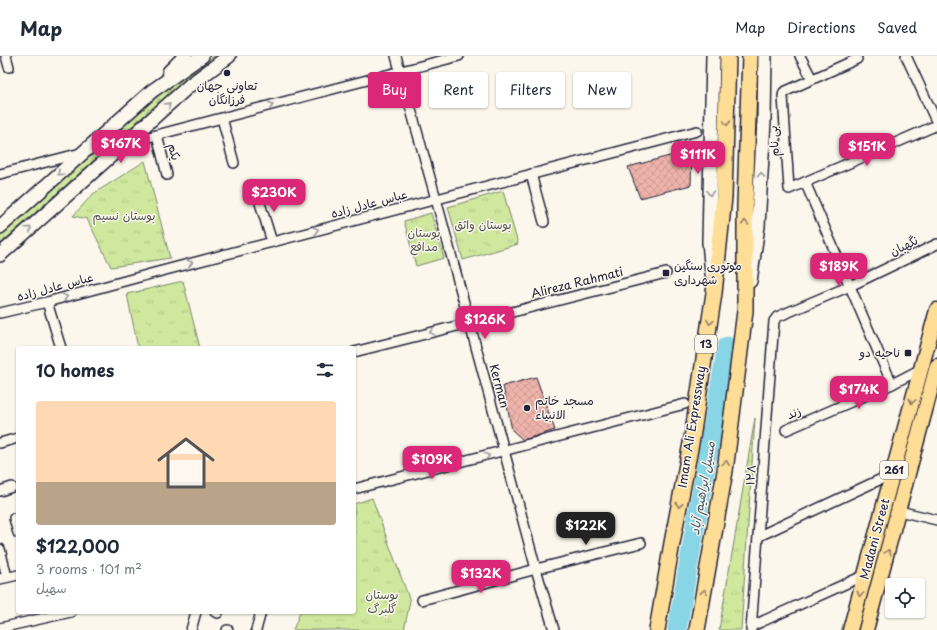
<!DOCTYPE html>
<html lang="en">
<head>
<meta charset="utf-8">
<style>
	body { margin:0; font-family:"Playpen Sans","Playpen Sans Arabic",sans-serif; background:#f2f2f3; color:#1f2937; height:100vh; display:flex; flex-direction:column; font-size:15px; white-space:nowrap }
	* { box-sizing:border-box; margin:0 }
	p { font-size:13px; color:#747a83 }
	.icon { flex:none; width:22px; height:22px; fill:none; stroke:currentColor; stroke-width:2; stroke-linecap:round; stroke-linejoin:round }
	.map { position:relative; flex:1; overflow:hidden }
	.drawer { position:absolute; left:16px; top:290px; width:340px; height:268px; display:flex; flex-direction:column; background:#fff; border-radius:4px; box-shadow:0 1px 3px #0004 }
	.drawer>* { flex:none }
	.guide { position:absolute; left:368px; top:16px; width:380px; height:36px; display:flex; gap:8px }
	.buttons { position:absolute; left:885px; top:522px; display:grid; gap:8px }
	.buttons a { display:grid; place-items:center; width:40px; height:40px; border-radius:4px; background:#fff; box-shadow:0 1px 3px #0004; font-size:20px }
	.price { position:absolute; translate:-50% -34px; padding:0 9px; border-radius:8px; background:#db2777; color:#fff; font-size:13px; line-height:26px; filter:drop-shadow(0 1px 2px #0008) }
	.price::after { content:''; position:absolute; left:50%; top:24px; width:12px; height:9px; margin-left:-6px; background:inherit; clip-path:polygon(0 0,100% 0,50% 100%) }
	.price.selected { background:#222; color:#fff }
	ul { padding:0; list-style:none }
	li { display:grid; align-content:center; gap:8px; height:212px; padding:0 20px }
	li span { display:grid; place-items:center; height:124px; border-radius:4px; color:#555 }
	li>.icon { margin-inline-start:auto }
	span .icon { width:72px; height:72px; fill:#fffc; stroke-width:1 }
	li b { font-size:17px }
	h2 { display:flex; justify-content:space-between; align-items:center; height:48px; padding:0 20px; font-size:17px }
	.tag { padding:0 14px; border-radius:4px; background:#fff; box-shadow:0 1px 3px #0004; font-size:14px; line-height:36px }
	.tag.selected { background:#db2777; color:#fff }
	header { display:flex; align-items:center; gap:24px; box-sizing:border-box; height:56px; padding:0 20px; background:#fff; border-bottom:1px solid #e0e1e3 }
	header strong { font-size:19px }
	nav { display:flex; gap:22px; margin-inline-start:auto; font-size:14px }
	.map>svg:first-child { display:block }
	.grass { fill:url(#grass-tufts); stroke:#79856c }
	.forest { fill:url(#forest-firs); stroke:#79856c }
	.lines { fill:none; stroke-linecap:round; stroke-linejoin:round }
	.river { stroke:#88d5e6; stroke-width:19 }
	.building { fill:url(#building-cross-hatch); stroke:#22223b }
	.minor-casing { stroke:#22223b; stroke-width:12 }
	.secondary-casing { stroke:#22223b; stroke-width:16 }
	.primary-casing { stroke:#22223b; stroke-width:17 }
	.trunk-casing { stroke:#22223b; stroke-width:18 }
	.minor { stroke:#fbf7ec; stroke-width:9 }
	.secondary { stroke:#fbf7ec; stroke-width:13 }
	.primary { stroke:#fedd96; stroke-width:14 }
	.trunk { stroke:#fedd96; stroke-width:15 }
	.oneway { stroke:#99979c }
	.oneway2 { stroke:#908068 }
	.poi-dot { fill:#22223b; stroke:#fbf7ec; stroke-width:1.5 }
	.labels { text-anchor:middle; stroke-width:3; stroke-linejoin:round; paint-order:stroke }
	.shield { fill:#fbf7ec; stroke:#636270; stroke-width:1 }
	.shield-label { font-size:11px; font-weight:bold; fill:#22223b }
	.poi-label { font-size:12px; fill:#22223b; stroke:#fbf7ec; text-anchor:start }
	.street-label { font-size:12px; fill:#22223b; stroke:#fbf7ec }
	.park-label { font-size:12px; fill:#4e5454; stroke:#fbf7ec }
	.water-label { font-size:13px; font-style:italic; fill:#41586e; stroke:#fbf7ec }
</style>
</head>
<body>
<header>
<strong>Map</strong>
<nav><a>Map</a><a>Directions</a><a>Saved</a></nav>
</header>
<div class="map">
<svg width="937" height="574" viewBox="0 0 937 574">
	<defs>
		<pattern id="grass-tufts" width="24" height="20" patternUnits="userSpaceOnUse"><rect width="24" height="20" fill="#d0e89e"/><path d="M3 7l-1-3M5 7V3M7 7l1-3M15 17l-1-3M17 17v-4M19 17l1-3" fill="none" stroke="#b2c789"/></pattern>
		<pattern id="forest-firs" width="22" height="20" patternUnits="userSpaceOnUse"><rect width="22" height="20" fill="#d0e89e"/><path d="M5 1l3.5 6h-7zM16 11l3.5 6h-7z" fill="#b2c789"/></pattern>
		<pattern id="building-cross-hatch" width="8" height="8" patternUnits="userSpaceOnUse"><rect width="8" height="8" fill="#eeb3ab"/><path d="M0 0l8 8M0 8l8-8" fill="none" stroke="#cc9a94"/></pattern>
	</defs>
	<rect width="100%" height="100%" fill="#fbf7ec"/>
	<filter id="ink" filterUnits="userSpaceOnUse"><feTurbulence type="fractalNoise" baseFrequency=".025" numOctaves="2"/><feDisplacementMap in="SourceGraphic" scale="8" xChannelSelector="R" yChannelSelector="G"/><feConvolveMatrix kernelMatrix="1 2 1 2 8 2 1 2 1" color-interpolation-filters="sRGB"/></filter>
	<g filter="url(#ink)">
		<!-- grass -->
		<g class="grass">
			<path d="M145 105 170 202 111 211 87 163 73 160 93 138Z"/>
			<path d="M503 135 518 188 463 204 448 151Z"/>
			<path d="M431 157 444 202 416 210 404 165Z"/>
			<path d="M183 225 200 292H138L127 238Z"/>
			<path d="M755 362 741 574H719Z"/>
			<path d="M372 442 410 545 404 574H293L300 556H354V448Z"/>
		</g>
		<!-- forest -->
		<path class="forest" d="M214 0H226L145 59 0 188V178L140 53 156 41Z"/>
		<g class="lines">
			<!-- river -->
			<path class="river" d="M677 574 727 290"/>
		</g>
		<!-- building -->
		<g class="building">
			<path d="M692 94 691 129 640 142 628 111Z"/>
			<path d="M536 321 555 374 523 384 512 374 503 330Z"/>
		</g>
		<g class="lines">
			<!-- minor casing -->
			<g class="minor-casing">
				<g id="minor">
					<path d="M6 0 9 11"/>
					<path d="M396 0 436 143 536 513 554 574"/>
					<path d="M800 0 812 23"/>
					<path d="M906 0 937 67"/>
					<path d="M857 3 784 36 783 40 789 133 937 69"/>
					<path d="M222 62 234 107"/>
					<path d="M157 79 167 119"/>
					<path d="M126 87 459 0"/>
					<path d="M0 118 81 97"/>
					<path d="M531 118 544 166"/>
					<path d="M805 126 892 328"/>
					<path d="M256 134 272 186"/>
					<path d="M47 246 61 292"/>
					<path d="M0 257 47 246 154 217 697 75"/>
					<path d="M354 296 666 217"/>
					<path d="M786 374 892 328 921 313"/>
					<path d="M0 387 18 382"/>
					<path d="M354 433 685 348"/>
					<path d="M0 435 12 431"/>
					<path d="M899 455 937 464"/>
					<path d="M14 462 18 477"/>
					<path d="M759 480 892 418"/>
					<path d="M0 493 7 521"/>
					<path d="M0 523 18 519"/>
					<path d="M422 544 536 513 641 487"/>
					<path d="M215 556 218 557"/>
					<path d="M752 570 865 519"/>
					<path d="M0 572 71 556"/>
					<path d="M191 574 196 556"/>
					<path d="M227 574H228"/>
					<path d="M256 574 261 556"/>
					<path d="M751 574 774 265 777 261 850 230 937 188"/>
				</g>
			</g>
			<!-- secondary casing -->
			<g class="secondary-casing">
				<g id="secondary">
					<path d="M169 16 185 0"/>
					<path d="M0 171 152 35 202 0"/>
					<path d="M0 199 190 29 229 0"/>
					<path d="M712 218 709 186 713 0"/>
					<path d="M750 225 758 170 764 65 765 0"/>
				</g>
			</g>
			<!-- primary casing -->
			<g class="primary-casing">
				<g id="primary">
					<path d="M850 574 937 254"/>
					<path d="M866 574 937 310"/>
				</g>
			</g>
			<!-- trunk casing -->
			<g class="trunk-casing">
				<g id="trunk">
					<path d="M657 574 672 487 692 382 714 237 724 141 728 0"/>
					<path d="M697 574 725 415 745 255V149L750 0"/>
				</g>
			</g>
			<!-- minor -->
			<use href="#minor" class="minor"/>
			<!-- secondary -->
			<use href="#secondary" class="secondary"/>
			<!-- primary -->
			<use href="#primary" class="primary"/>
			<!-- trunk -->
			<use href="#trunk" class="trunk"/>
		</g>
		<!-- one-way arrows -->
		<defs><path id="oneway-chevron" d="M-2-3.5L2.5 0L-2 3.5" fill="none" stroke-width="1.6" stroke-linecap="round" stroke-linejoin="round"/></defs>
		<g class="oneway">
			<use href="#oneway-chevron" transform="translate(168 49) rotate(-42)"/>
			<use href="#oneway-chevron" transform="translate(271 49) rotate(-15)"/>
			<use href="#oneway-chevron" transform="translate(60 117) rotate(138)"/>
			<use href="#oneway-chevron" transform="translate(761 119) rotate(-87)"/>
			<use href="#oneway-chevron" transform="translate(710 137) rotate(91)"/>
			<use href="#oneway-chevron" transform="translate(29 173) rotate(-42)"/>
			<use href="#oneway-chevron" transform="translate(316 174) rotate(-15)"/>
			<use href="#oneway-chevron" transform="translate(190 207) rotate(-15)"/>
			<use href="#oneway-chevron" transform="translate(65 241) rotate(-15)"/>
			<use href="#oneway-chevron" transform="translate(432 276) rotate(166)"/>
			<use href="#oneway-chevron" transform="translate(487 400) rotate(-14)"/>
		</g>
		<g class="oneway2">
			<use href="#oneway-chevron" transform="translate(727 67) rotate(92)"/>
			<use href="#oneway-chevron" transform="translate(745 167) rotate(-90)"/>
			<use href="#oneway-chevron" transform="translate(710 266) rotate(99)"/>
			<use href="#oneway-chevron" transform="translate(912 345) rotate(105)"/>
			<use href="#oneway-chevron" transform="translate(726 407) rotate(-83)"/>
			<use href="#oneway-chevron" transform="translate(679 449) rotate(101)"/>
			<use href="#oneway-chevron" transform="translate(888 496) rotate(-75)"/>
			<use href="#oneway-chevron" transform="translate(704 536) rotate(-80)"/>
			<use href="#oneway-chevron" transform="translate(860 538) rotate(105)"/>
		</g>
	</g>
	<!-- markers -->
	<g class="poi-dot">
		<circle cx="227" cy="17" r="4"/>
		<rect x="662" y="213" width="8" height="8" rx="2"/>
		<rect x="904" y="293" width="8" height="8" rx="2"/>
		<circle cx="527" cy="352" r="4"/>
	</g>
	<g class="labels">
		<!-- shield labels -->
		<g class="shield">
			<rect x="695" y="279" width="22" height="18" rx="3"/>
			<rect x="880" y="405" width="28" height="18" rx="3"/>
		</g>
		<g class="shield-label">
			<text x="706" y="292">13</text>
			<text x="894" y="418">261</text>
		</g>
		<!-- poi labels -->
		<g class="poi-label">
			<text x="227" y="34" text-anchor="middle">تعاونی جهان<tspan x="227" dy="14">فرزانگان</tspan></text>
			<text x="674" y="214">موتوری سنگین<tspan x="674" dy="14">شهرداری</tspan></text>
			<text x="900" y="301" text-anchor="end">ناحیه دو</text>
			<text x="535" y="349">مسجد خاتم<tspan x="535" dy="14">الانبیاء</tspan></text>
		</g>
		<!-- street labels -->
		<g class="street-label">
			<text transform="translate(774 85) rotate(-94)" y="4">بی نام</text>
			<text transform="translate(174 96) rotate(76)" y="4">یکم</text>
			<text transform="translate(369 148) rotate(-15)" y="4">عباس عادل زاده</text>
			<text transform="translate(904 190) rotate(-26)" y="4">نگهبان</text>
			<text transform="translate(577 227) rotate(-14)" y="4">Alireza Rahmati</text>
			<text transform="translate(55 231) rotate(-15)" y="4">عباس عادل زاده</text>
			<text transform="translate(499 330) rotate(75)" y="4">Kerman</text>
			<text transform="translate(794 357) rotate(-23)" y="4">زند</text>
			<text transform="translate(692 371) rotate(-81)" y="4">Imam Ali Expressway</text>
			<text transform="translate(751 419) rotate(-86)" y="4">۱۲۸</text>
			<text transform="translate(875 483) rotate(-75)" y="4">Madani Street</text>
		</g>
		<!-- park labels -->
		<g class="park-label">
			<text x="124" y="164">بوستان نسیم</text>
			<text x="483" y="173">بوستان واثق</text>
			<text x="424" y="181">بوستان<tspan x="424" dy="14">مدافع</tspan></text>
			<text x="382" y="543">بوستان<tspan x="382" dy="14">گلبرگ</tspan></text>
		</g>
		<!-- water labels -->
		<g class="water-label">
			<text transform="translate(702 432) rotate(-80)" y="5">مسیل ابراهیم آباد</text>
		</g>
	</g>
</svg>
<div class="buttons">
<a><svg class="icon" aria-label="locate" viewBox="0 0 24 24"><circle cx="12" cy="12" r="6"/><path d="M12 2v4M12 18v4M2 12h4M18 12h4"/></svg></a>
</div>
<b class="price" style="left:121px;top:108px">$167K</b>
<b class="price" style="left:867px;top:111px">$151K</b>
<b class="price" style="left:698px;top:119px">$111K</b>
<b class="price" style="left:274px;top:157px">$230K</b>
<b class="price" style="left:839px;top:231px">$189K</b>
<b class="price" style="left:485px;top:284px">$126K</b>
<b class="price" style="left:859px;top:354px">$174K</b>
<b class="price" style="left:432px;top:424px">$109K</b>
<b class="price selected" style="left:586px;top:490px">$122K</b>
<b class="price" style="left:481px;top:538px">$132K</b>
<div class="guide">
<a class="tag selected">Buy</a>
<a class="tag">Rent</a>
<a class="tag">Filters</a>
<a class="tag">New</a>
</div>
<section class="drawer">
<h2>10 homes<svg class="icon" aria-label="filters" viewBox="0 0 24 24"><path d="M4 7h16M4 17h16"/><circle cx="9" cy="7" r="2"/><circle cx="15" cy="17" r="2"/></svg></h2>
<ul>
<li><span style="background:linear-gradient(#ffd9b3 65%,#b9a48a 0)"><svg class="icon" aria-label="home" viewBox="0 0 24 24"><path d="M3 11l9-7 9 7M6 9v11h12V9"/></svg></span><div><b>$122,000</b><p>3 rooms · 101 m²</p><p>سهیل</p></div></li>
</ul>
</section>
</div>
</body>
</html>
